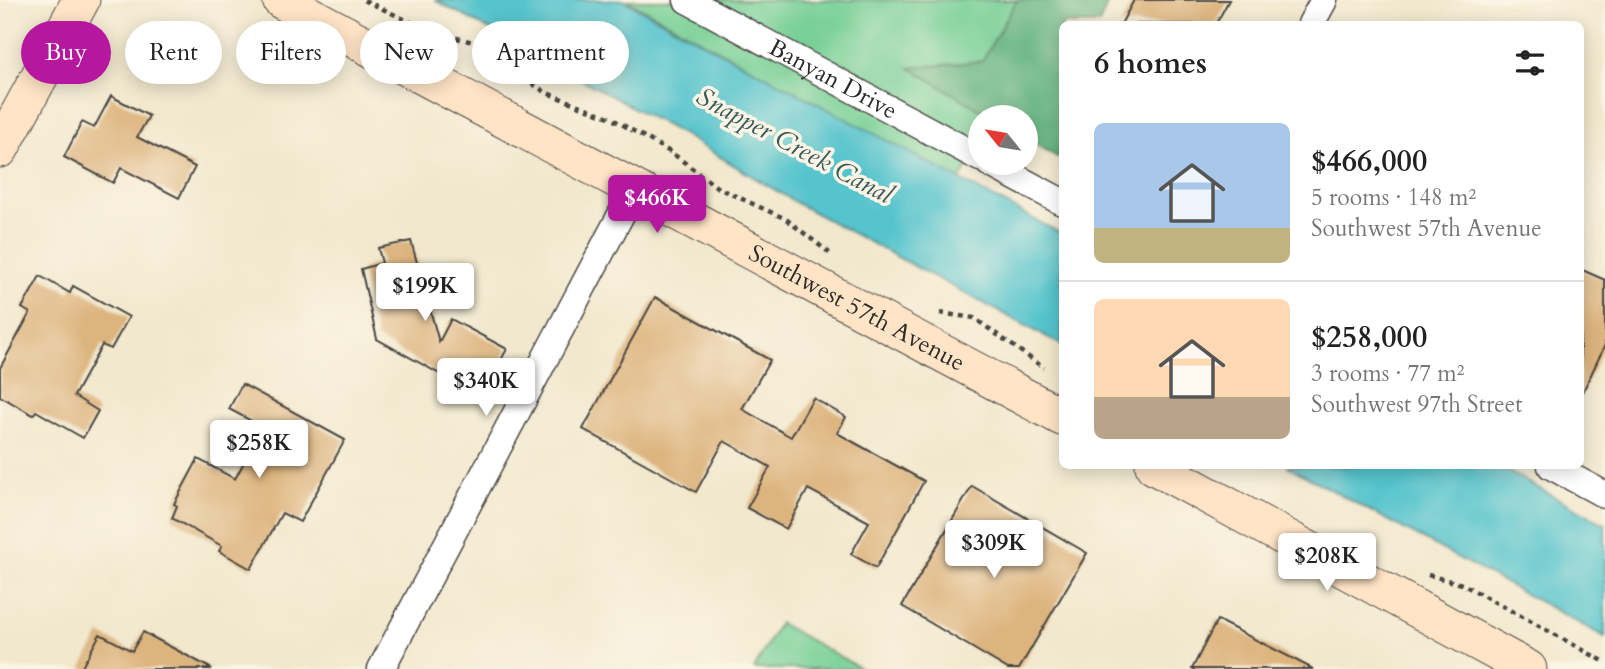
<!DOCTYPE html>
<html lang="en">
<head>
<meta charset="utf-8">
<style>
	body { margin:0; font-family:Cardo,serif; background:#f2f2f2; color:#222; height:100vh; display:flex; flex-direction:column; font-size:26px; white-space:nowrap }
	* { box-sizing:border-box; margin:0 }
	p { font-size:23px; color:#767676 }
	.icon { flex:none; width:38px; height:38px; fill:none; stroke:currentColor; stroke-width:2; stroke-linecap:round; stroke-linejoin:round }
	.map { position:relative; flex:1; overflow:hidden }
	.details { position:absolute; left:1059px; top:21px; width:525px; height:448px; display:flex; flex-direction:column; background:#fff; border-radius:10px; box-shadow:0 4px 18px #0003 }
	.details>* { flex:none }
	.banner { position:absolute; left:21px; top:21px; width:665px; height:63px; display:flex; gap:14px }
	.needle { width:46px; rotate:300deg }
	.tools { position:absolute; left:968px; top:105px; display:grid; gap:14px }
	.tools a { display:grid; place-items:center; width:70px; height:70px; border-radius:50%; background:#fff; box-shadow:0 4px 18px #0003; font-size:35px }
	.price { position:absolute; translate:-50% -60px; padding:0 16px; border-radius:7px; background:#fff; color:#222; font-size:23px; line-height:46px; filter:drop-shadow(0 2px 4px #0008) }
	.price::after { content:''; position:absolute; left:50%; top:42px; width:21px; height:16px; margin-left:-10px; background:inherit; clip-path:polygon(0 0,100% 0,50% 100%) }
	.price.selected { background:#b5179e; color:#fff }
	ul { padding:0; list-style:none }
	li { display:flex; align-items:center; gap:21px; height:175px; padding:0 35px }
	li+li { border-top:2px solid #e0e0e0 }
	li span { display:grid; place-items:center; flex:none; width:196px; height:140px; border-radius:10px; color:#555 }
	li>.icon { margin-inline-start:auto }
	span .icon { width:84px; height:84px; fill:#fffc; stroke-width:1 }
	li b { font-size:30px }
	h2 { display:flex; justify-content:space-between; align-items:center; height:84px; padding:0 35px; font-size:30px }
	.chip { padding:0 24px; border-radius:32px; background:#fff; box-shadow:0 4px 18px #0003; font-size:24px; line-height:63px }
	.chip.selected { background:#b5179e; color:#fff }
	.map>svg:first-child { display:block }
	.green { fill:#75cf95; stroke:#507d60; stroke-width:2 }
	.forest { fill:#60b27e; stroke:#466e54; stroke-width:2 }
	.water { fill:#56c4cd; stroke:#40787c; stroke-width:2 }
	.building { fill:#ddb47e }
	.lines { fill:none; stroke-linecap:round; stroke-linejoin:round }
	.street-casing { stroke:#494743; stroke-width:29 }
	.secondary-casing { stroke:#494743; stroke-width:39 }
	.path { stroke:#494743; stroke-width:4.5; stroke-dasharray:5 5; stroke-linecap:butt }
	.street { stroke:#fff; stroke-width:26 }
	.secondary { stroke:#ffe4c6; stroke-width:37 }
	.labels { text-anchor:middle; stroke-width:7; stroke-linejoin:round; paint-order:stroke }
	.street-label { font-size:24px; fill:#2b2b2b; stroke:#fcf5e5 }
	.water-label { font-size:26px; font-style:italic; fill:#38595c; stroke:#fcf5e5 }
</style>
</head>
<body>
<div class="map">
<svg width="1605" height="669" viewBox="0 0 1605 669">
	<rect width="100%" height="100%" fill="#fcf5e5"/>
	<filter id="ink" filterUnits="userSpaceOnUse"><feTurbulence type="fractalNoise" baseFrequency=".0143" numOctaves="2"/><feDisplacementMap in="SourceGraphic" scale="14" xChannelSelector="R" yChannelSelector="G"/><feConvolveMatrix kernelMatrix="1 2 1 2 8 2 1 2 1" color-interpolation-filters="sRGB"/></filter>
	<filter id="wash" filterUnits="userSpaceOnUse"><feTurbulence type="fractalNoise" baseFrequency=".00686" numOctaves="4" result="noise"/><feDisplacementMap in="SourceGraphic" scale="28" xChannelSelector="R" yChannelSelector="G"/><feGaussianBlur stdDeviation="1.57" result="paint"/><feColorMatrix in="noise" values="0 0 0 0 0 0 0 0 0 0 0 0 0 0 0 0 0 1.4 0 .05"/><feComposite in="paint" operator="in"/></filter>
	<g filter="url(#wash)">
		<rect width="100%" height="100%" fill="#f1e8cd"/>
		<!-- green -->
		<g class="green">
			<path d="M627 0H1058L994 117H980V143L959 182Z"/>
			<path d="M779 623 862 669H754Z"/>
		</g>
		<!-- forest -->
		<path class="forest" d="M1017 0H1109L1099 24H1062V160L1026 138V117H992L910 68 982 61Z"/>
		<!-- water -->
		<g class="water">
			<path d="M435 0H623L1062 234V345L800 205 682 134Z"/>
			<path d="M1287 466H1498L1605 524V637Z"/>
		</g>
		<g id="blocks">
			<!-- building -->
			<g class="building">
				<path d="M1134 0H1229L1216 24H1121Z"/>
				<path d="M111 96 149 116 137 137 195 167 179 198 121 168 113 183 64 157 82 122 94 128Z"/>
				<path d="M411 241 439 342 451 319 507 349 481 397 377 339 361 269 382 263 378 248Z"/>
				<path d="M1580 269 1605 280V345L1580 398Z"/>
				<path d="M40 276 70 293 73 286 129 317 111 349 102 345 74 396 98 411 83 438 36 411 33 415 0 396V368L30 313 22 308Z"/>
				<path d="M655 297 770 360 742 409 791 437 813 398 846 417 837 433 924 481 876 568 851 554 869 522 808 489 786 529 747 508 770 467 724 441 696 492 583 429Z"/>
				<path d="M242 384 345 440 300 522 282 513 251 569 219 551 222 546 172 518 177 506 174 504 198 459 235 479 263 427 229 409Z"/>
				<path d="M972 486 1087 553 1019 669H1008L902 606Z"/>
				<path d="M1217 620 1313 669H1192Z"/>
				<path d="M143 632 212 669H81L100 634 132 651Z"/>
			</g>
		</g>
	</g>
	<g filter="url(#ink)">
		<use href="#blocks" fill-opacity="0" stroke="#494743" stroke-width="2"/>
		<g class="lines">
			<!-- street casing -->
			<g class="street-casing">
				<g id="street">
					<path id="s1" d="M687 0 980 158"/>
					<path d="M1311 24 1324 0"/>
					<path d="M989 163 1062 202"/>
					<path d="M1551 466 1605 495"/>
					<path d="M381 669 634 190"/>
				</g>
			</g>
			<!-- secondary casing -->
			<g class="secondary-casing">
				<g id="secondary">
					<path id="s2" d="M281 0 1062 417"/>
					<path d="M0 149 81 0"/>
					<path d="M1154 466 1528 669"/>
				</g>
			</g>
			<!-- path -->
			<g class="path">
				<path d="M364 0 429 31 481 44 507 61 534 85 547 93 609 117 672 153 718 188 786 219 832 255"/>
				<path d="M940 313 974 318 1044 368"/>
				<path d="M1428 575 1462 584 1605 662"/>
			</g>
			<!-- street -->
			<use href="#street" class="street"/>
			<!-- secondary -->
			<use href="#secondary" class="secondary"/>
		</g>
	</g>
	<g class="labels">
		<!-- street labels -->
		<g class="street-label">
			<text dy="8" stroke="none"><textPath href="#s1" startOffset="166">Banyan Drive</textPath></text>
			<text dy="8" stroke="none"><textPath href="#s2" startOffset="653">Southwest 57th Avenue</textPath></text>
		</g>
		<!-- water labels -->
		<g class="water-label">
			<text transform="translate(795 145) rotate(28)" y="9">Snapper Creek Canal</text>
		</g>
	</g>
</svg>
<div class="tools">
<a><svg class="needle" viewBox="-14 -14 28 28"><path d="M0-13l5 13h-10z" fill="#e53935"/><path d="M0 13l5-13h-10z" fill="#767676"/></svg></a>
</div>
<b class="price selected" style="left:657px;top:235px">$466K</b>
<b class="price" style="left:425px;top:323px">$199K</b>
<b class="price" style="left:486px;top:418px">$340K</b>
<b class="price" style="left:259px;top:480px">$258K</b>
<b class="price" style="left:994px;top:580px">$309K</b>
<b class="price" style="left:1327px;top:593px">$208K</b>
<div class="banner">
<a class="chip selected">Buy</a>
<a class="chip">Rent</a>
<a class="chip">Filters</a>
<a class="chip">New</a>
<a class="chip">Apartment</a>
</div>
<section class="details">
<h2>6 homes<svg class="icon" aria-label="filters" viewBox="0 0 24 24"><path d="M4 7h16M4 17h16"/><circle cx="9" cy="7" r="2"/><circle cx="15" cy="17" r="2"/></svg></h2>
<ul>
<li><span style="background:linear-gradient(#a9c7e8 75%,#c2b280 0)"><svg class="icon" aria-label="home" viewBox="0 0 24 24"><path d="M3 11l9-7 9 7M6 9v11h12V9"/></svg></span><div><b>$466,000</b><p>5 rooms · 148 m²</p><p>Southwest 57th Avenue</p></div></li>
<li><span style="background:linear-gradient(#ffd9b3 70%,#b9a48a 0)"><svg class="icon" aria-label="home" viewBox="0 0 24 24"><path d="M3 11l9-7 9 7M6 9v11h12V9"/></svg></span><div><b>$258,000</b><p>3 rooms · 77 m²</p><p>Southwest 97th Street</p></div></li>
</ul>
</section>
</div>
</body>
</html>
